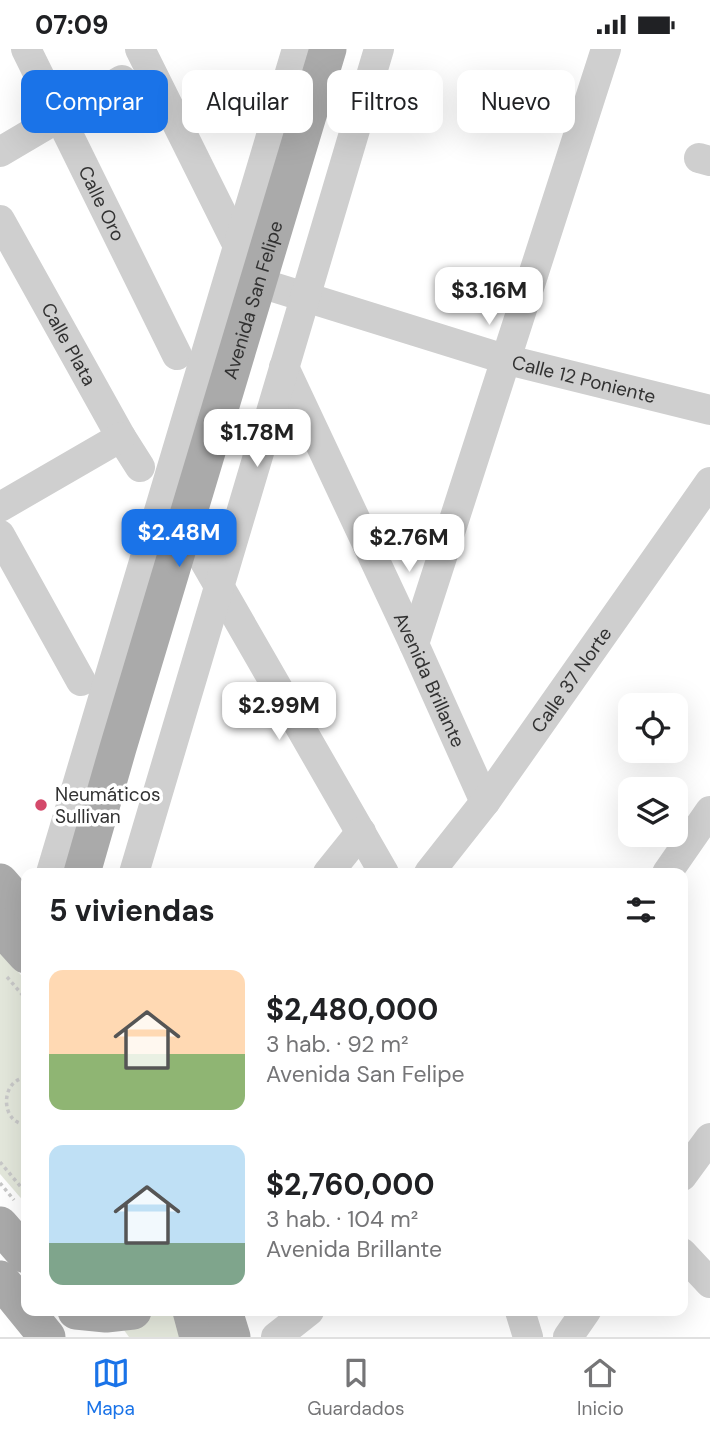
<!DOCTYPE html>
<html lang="es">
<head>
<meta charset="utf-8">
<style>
	body { margin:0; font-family:"DM Sans",sans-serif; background:#f2f2f2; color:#202124; height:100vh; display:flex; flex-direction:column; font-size:26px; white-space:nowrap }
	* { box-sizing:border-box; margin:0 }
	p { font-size:23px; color:#757577 }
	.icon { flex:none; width:38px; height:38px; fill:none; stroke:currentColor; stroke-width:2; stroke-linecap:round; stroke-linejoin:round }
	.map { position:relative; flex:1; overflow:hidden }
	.details { position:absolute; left:21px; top:819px; width:667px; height:448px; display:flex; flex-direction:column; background:#fff; border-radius:14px; box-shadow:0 7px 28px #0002 }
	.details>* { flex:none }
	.hud { position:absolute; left:21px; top:21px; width:668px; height:63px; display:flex; gap:14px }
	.tools { position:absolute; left:618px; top:644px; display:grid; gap:14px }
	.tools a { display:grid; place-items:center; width:70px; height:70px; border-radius:14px; background:#fff; box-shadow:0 7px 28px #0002; font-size:35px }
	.price { position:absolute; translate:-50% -60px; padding:0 16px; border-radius:14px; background:#fff; color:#222; font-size:23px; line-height:46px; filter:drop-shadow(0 2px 4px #0008) }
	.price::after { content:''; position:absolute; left:50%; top:42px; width:21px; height:16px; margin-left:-10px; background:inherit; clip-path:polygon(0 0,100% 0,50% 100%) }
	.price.current { background:#1a73e8; color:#fff }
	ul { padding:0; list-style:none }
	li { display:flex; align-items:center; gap:21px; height:175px; padding:0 28px }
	li span { display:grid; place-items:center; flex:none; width:196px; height:140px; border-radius:14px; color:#555 }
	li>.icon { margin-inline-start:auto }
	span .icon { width:84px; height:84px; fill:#fffc; stroke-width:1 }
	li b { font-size:30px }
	h2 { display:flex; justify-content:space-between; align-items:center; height:84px; padding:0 28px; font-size:30px }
	.tag { padding:0 24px; border-radius:14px; background:#fff; box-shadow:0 7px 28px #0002; font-size:24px; line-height:63px }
	.tag.current { background:#1a73e8; color:#fff }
	.status { display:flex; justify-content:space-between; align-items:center; height:49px; padding:0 35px; background:#fff; direction:ltr }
	.status svg { height:19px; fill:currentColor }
	.menu { display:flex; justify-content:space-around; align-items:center; height:98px; border-top:2px solid #e0e0e0; background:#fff; font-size:19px; color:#757577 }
	.menu a { display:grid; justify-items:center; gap:4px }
	.menu .current { color:#1a73e8 }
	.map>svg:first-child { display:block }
	.green { fill:#e4e8dc }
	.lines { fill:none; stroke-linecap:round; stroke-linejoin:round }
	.path { stroke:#c9c9c9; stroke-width:3.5; stroke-dasharray:3.5 3.5; stroke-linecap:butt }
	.minor { stroke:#cfcfcf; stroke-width:30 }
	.major { stroke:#aaa; stroke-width:37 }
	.poi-dot { fill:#d4496a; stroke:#fff; stroke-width:2.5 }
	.labels { text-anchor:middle; stroke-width:7; stroke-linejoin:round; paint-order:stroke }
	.street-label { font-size:19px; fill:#323232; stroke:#fff }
	.poi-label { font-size:19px; fill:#323232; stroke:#fff; text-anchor:start }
</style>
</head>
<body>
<div class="status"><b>07:09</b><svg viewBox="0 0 49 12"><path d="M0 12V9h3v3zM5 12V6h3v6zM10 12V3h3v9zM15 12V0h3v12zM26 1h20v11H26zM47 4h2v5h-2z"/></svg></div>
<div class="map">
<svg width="710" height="1288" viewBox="0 0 710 1288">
	<rect width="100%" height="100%" fill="#fff"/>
	<!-- green -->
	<g class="green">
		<path d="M0 901 26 932V1155L0 1125Z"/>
		<path d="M110 1262H180L189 1288H129Z"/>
	</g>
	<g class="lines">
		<!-- path -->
		<g class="path">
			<path d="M7 928 26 950"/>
			<path d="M26 1029C0 1030 0 1075 26 1075"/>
			<path d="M0 1113 26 1144"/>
			<path d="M0 1134 14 1151"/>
		</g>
		<!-- minor -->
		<g class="minor">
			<path id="s1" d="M26 0 177 306"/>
			<path d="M140 0 238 197"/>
			<path d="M0 103 122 31"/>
			<path d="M699 109 710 112"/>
			<path id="s2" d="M0 171 121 388 140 418"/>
			<path id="s3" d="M257 233 508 311 710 361"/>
			<path id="s4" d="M284 318 414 595 485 753"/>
			<path d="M0 458 121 388"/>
			<path d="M185 478 384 824"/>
			<path d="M0 486 81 632"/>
			<path d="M414 595 606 0"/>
			<path d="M51 824 297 0"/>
			<path d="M134 824 379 0"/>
			<path d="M328 824 361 783"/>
			<path id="s5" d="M429 824 485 753 710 433"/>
			<path d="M667 824 710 762"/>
			<path d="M682 1127 710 1089"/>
			<path d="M682 1204 710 1234"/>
			<path d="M520 1262 528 1288"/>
			<path d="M276 1288 309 1262"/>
			<path d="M568 1288 586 1262"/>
		</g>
		<!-- major -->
		<g class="major">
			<path id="s6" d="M82 824 118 699 328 0"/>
			<path d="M0 833 26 863"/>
			<path d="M0 877 26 906"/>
			<path d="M0 1176 26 1206"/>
			<path d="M0 1230 47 1288"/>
			<path d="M76 1262 106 1265 133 1262"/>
			<path d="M191 1262 198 1288"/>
			<path d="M224 1262 232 1288"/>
		</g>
	</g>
	<!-- markers -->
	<circle class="poi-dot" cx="41" cy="756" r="7"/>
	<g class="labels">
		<!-- street labels -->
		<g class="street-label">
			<text dy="7" stroke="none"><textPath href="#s1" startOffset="172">Calle Oro</textPath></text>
			<text dy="7" stroke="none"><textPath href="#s6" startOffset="598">Avenida San Felipe</textPath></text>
			<text dy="7" stroke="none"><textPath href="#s2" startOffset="142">Calle Plata</textPath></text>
			<text dy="7" stroke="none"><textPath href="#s3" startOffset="341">Calle 12 Poniente</textPath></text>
			<text dy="7" stroke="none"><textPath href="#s4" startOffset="345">Avenida Brillante</textPath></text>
			<text dy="7" stroke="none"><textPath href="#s5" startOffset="240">Calle 37 Norte</textPath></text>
		</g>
		<!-- poi labels -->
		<g class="poi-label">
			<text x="55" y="752">Neumáticos<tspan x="55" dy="22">Sullivan</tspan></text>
		</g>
	</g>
</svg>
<div class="tools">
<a><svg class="icon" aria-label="locate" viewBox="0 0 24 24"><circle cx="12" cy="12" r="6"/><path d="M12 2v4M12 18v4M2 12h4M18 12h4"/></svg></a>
<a><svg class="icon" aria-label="layers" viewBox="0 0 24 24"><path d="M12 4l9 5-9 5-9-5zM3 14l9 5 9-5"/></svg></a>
</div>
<b class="price" style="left:489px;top:278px">$3.16M</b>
<b class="price" style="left:257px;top:420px">$1.78M</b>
<b class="price current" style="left:179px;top:520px">$2.48M</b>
<b class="price" style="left:409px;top:525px">$2.76M</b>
<b class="price" style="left:279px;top:693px">$2.99M</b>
<div class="hud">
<a class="tag current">Comprar</a>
<a class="tag">Alquilar</a>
<a class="tag">Filtros</a>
<a class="tag">Nuevo</a>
</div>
<section class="details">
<h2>5 viviendas<svg class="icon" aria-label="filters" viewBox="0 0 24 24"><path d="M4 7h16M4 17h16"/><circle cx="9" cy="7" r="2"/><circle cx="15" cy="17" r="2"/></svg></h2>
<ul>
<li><span style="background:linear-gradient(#ffd9b3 60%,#8fb573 0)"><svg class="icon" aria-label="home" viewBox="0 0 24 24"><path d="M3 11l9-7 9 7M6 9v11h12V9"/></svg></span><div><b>$2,480,000</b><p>3 hab. · 92 m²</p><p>Avenida San Felipe</p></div></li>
<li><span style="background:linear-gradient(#bfe0f5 70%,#7fa58c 0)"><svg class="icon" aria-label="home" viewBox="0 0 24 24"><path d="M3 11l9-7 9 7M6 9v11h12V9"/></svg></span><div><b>$2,760,000</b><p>3 hab. · 104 m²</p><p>Avenida Brillante</p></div></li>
</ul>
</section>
</div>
<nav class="menu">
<a class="current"><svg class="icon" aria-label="map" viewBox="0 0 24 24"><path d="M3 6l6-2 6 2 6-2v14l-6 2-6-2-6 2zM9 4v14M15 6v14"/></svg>Mapa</a>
<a><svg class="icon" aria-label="saved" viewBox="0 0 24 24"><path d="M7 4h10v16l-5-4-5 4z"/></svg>Guardados</a>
<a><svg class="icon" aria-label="home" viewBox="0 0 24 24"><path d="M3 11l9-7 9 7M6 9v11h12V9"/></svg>Inicio</a>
</nav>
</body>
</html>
